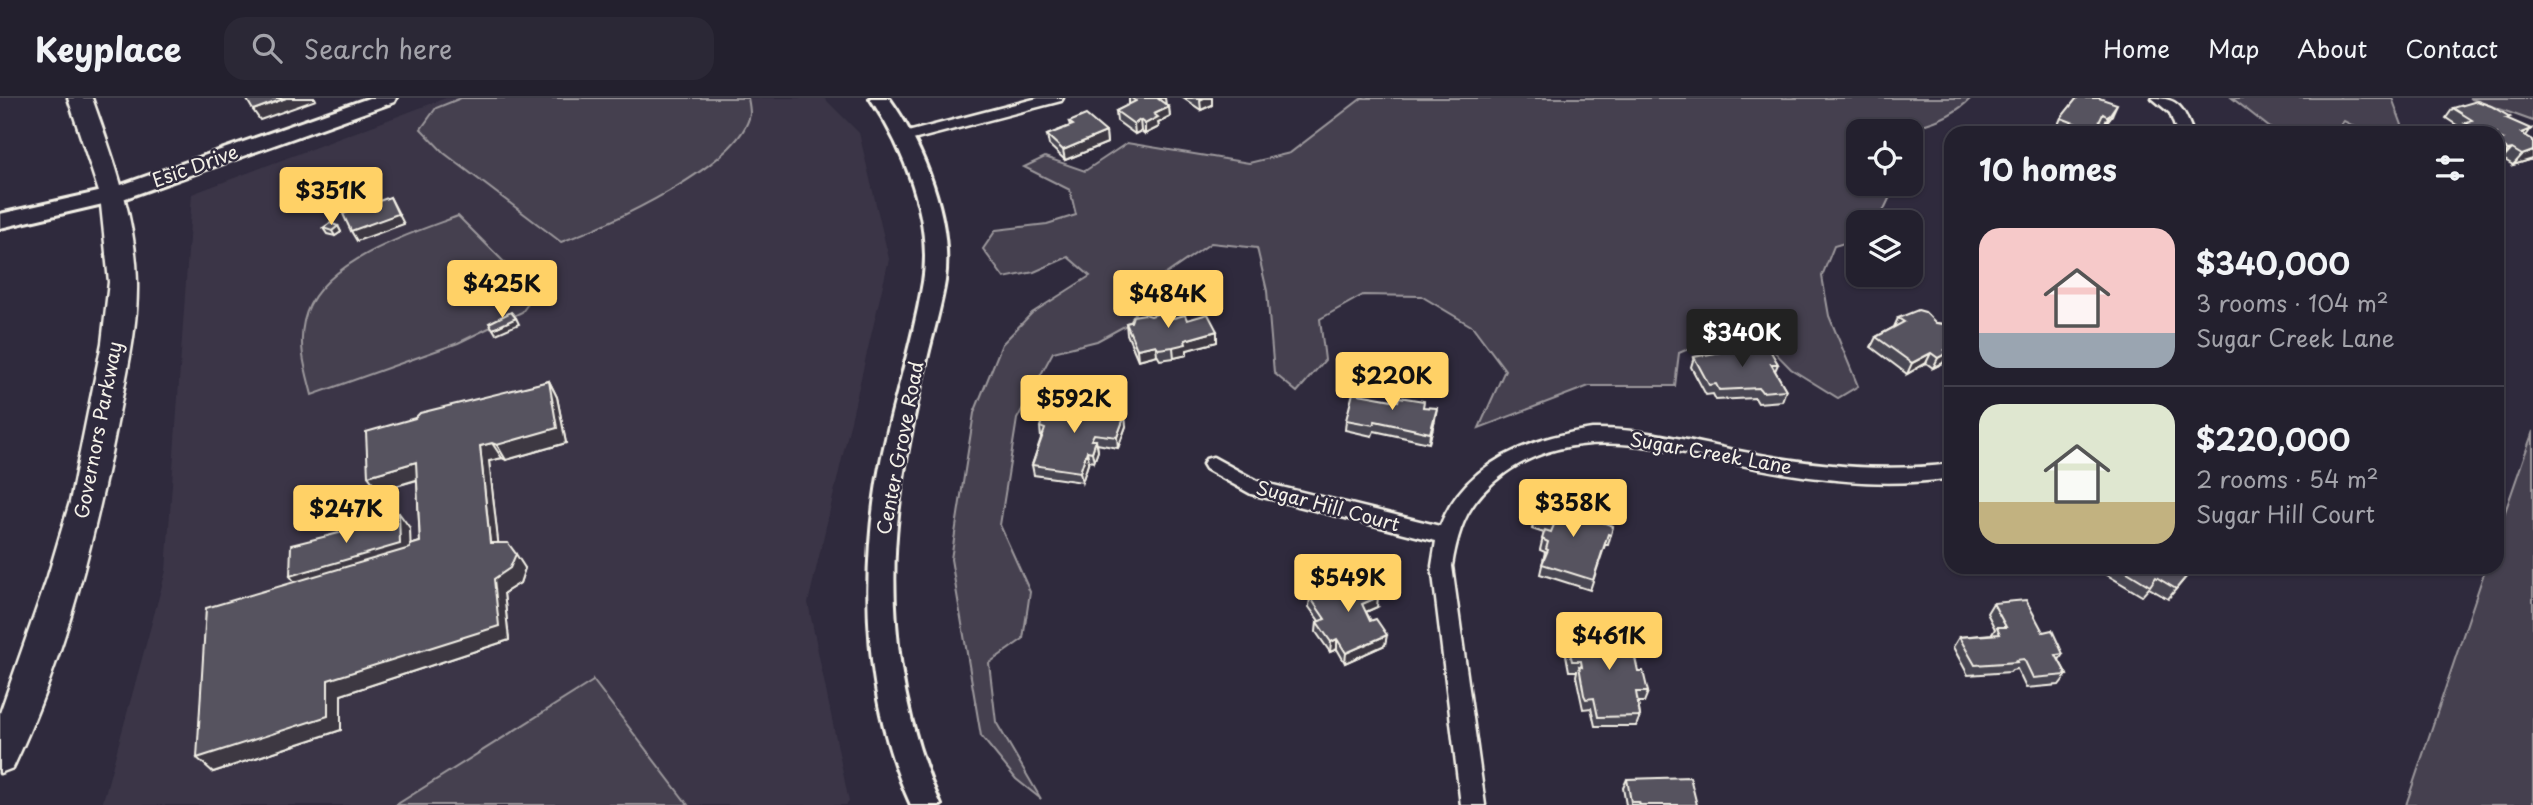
<!DOCTYPE html>
<html lang="en">
<head>
<meta charset="utf-8">
<style>
	body { margin:0; font-family:"Playpen Sans",sans-serif; background:#2b2836; color:#f1f3f6; height:100vh; display:flex; flex-direction:column; font-size:26px; white-space:nowrap }
	* { box-sizing:border-box; margin:0 }
	p { font-size:23px; color:#a3a3aa }
	.icon { flex:none; width:38px; height:38px; fill:none; stroke:currentColor; stroke-width:2; stroke-linecap:round; stroke-linejoin:round }
	.map { position:relative; flex:1; overflow:hidden }
	.details { position:absolute; left:1944px; top:28px; width:560px; height:448px; display:flex; flex-direction:column; background:#23202e; border-radius:21px; box-shadow:0 2px 5px #0004,0 0 0 2px #403e4a }
	.details>* { flex:none }
	.buttons { position:absolute; left:1846px; top:21px; display:grid; gap:14px }
	.buttons a { display:grid; place-items:center; width:77px; height:77px; border-radius:14px; background:#23202e; box-shadow:0 2px 5px #0004,0 0 0 2px #403e4a; font-size:35px }
	.price { position:absolute; translate:-50% -60px; padding:0 16px; border-radius:7px; background:#ffd166; color:#111; font-size:23px; line-height:46px; filter:drop-shadow(0 2px 4px #0008) }
	.price::after { content:''; position:absolute; left:50%; top:42px; width:21px; height:16px; margin-left:-10px; background:inherit; clip-path:polygon(0 0,100% 0,50% 100%) }
	.price.current { background:#222; color:#fff }
	ul { padding:0; list-style:none }
	li { display:flex; align-items:center; gap:21px; height:175px; padding:0 35px }
	li+li { border-top:2px solid #403e4a }
	li span { display:grid; place-items:center; flex:none; width:196px; height:140px; border-radius:21px; color:#555 }
	li>.icon { margin-inline-start:auto }
	span .icon { width:84px; height:84px; fill:#fffc; stroke-width:1 }
	li b { font-size:30px }
	h2 { display:flex; justify-content:space-between; align-items:center; height:84px; padding:0 35px; font-size:30px }
	header { display:flex; align-items:center; gap:42px; box-sizing:border-box; height:98px; padding:0 35px; background:#23202e; border-bottom:2px solid #403e4a }
	header strong { font-size:33px }
	nav { display:flex; gap:38px; margin-inline-start:auto; font-size:24px }
	.search { width:490px; height:63px; background:#2b2836; display:flex; align-items:center; gap:18px; box-sizing:border-box; padding:0 24px; border-radius:21px; color:#a3a3aa; font-size:26px }
	.map>svg:first-child { display:block }
	.built { fill:#3b3647 }
	.green { fill:#454050; stroke:#9c989c; stroke-width:2 }
	.lines { fill:none; stroke-linecap:round; stroke-linejoin:round }
	.minor-casing { stroke:#f4f1e8; stroke-width:5 }
	.tertiary-casing { stroke:#f4f1e8; stroke-width:6 }
	.primary-casing { stroke:#f4f1e8; stroke-width:5 }
	.minor { fill:#2f2a3d; fill-rule:evenodd }
	.tertiary { fill:#2f2a3d; fill-rule:evenodd }
	.primary { fill:#2f2a3d; fill-rule:evenodd }
	.wall { fill:#4a4752; stroke:#f4f1e8; stroke-width:2 }
	.shaded-wall { fill:#3c3942; stroke:#f4f1e8; stroke-width:2 }
	.building { fill:#56525f; stroke:#f4f1e8; stroke-width:2 }
	.labels { text-anchor:middle; stroke-width:5; stroke-linejoin:round; paint-order:stroke }
	.street-label { font-size:19px; fill:#f4f1e8; stroke:#2f2a3d }
</style>
</head>
<body>
<header>
<strong>Keyplace</strong>
<div class="search"><svg class="icon" aria-label="search" viewBox="0 0 24 24"><circle cx="10" cy="10" r="6"/><path d="M15 15l6 6"/></svg>Search here</div>
<nav><a>Home</a><a>Map</a><a>About</a><a>Contact</a></nav>
</header>
<div class="map">
<svg width="2533" height="707" viewBox="0 0 2533 707">
	<rect width="100%" height="100%" fill="#2f2a3d"/>
	<filter id="ink" filterUnits="userSpaceOnUse"><feTurbulence type="fractalNoise" baseFrequency=".0143" numOctaves="2"/><feDisplacementMap in="SourceGraphic" scale="14" xChannelSelector="R" yChannelSelector="G"/><feConvolveMatrix kernelMatrix="1 2 1 2 8 2 1 2 1" color-interpolation-filters="sRGB"/></filter>
	<g filter="url(#ink)">
		<!-- built -->
		<path class="built" d="M446 0H824L859 35 889 161 808 505 849 704 846 707H102L166 473 192 96Z"/>
		<!-- green -->
		<g class="green">
			<path d="M461 0H748C749 5 750 11 750 16 741 67 606 128 561 144L444 55 421 31 436 10Z"/>
			<path d="M1362 0H1971C1942 30 1898 33 1858 33V86H1896L1878 124H1858V141L1834 148 1822 178 1829 218 1858 288 1838 300 1791 271 1759 238H1718L1679 255 1675 288H1589L1479 330 1505 272 1473 229 1421 198 1363 197 1320 221 1325 262 1297 294 1274 275 1267 193 1257 150 1211 145 1143 192 1132 224 1097 243 1053 254 1017 321 1000 427 1030 494 1023 541 989 565 996 624 1041 701 1016 681 981 638 951 461 974 315 1002 246 1032 215 1090 178 1068 159 1034 174 1004 180 983 151 996 132 1047 126 1076 117 1070 92 1024 69 1045 59 1085 73 1127 45 1249 65 1290 55Z"/>
			<path d="M2232 0H2392L2405 35H2367L2344 23 2335 35 2274 33Z"/>
			<path d="M2469 0H2533V23Z"/>
			<path d="M458 118 509 169 533 199 522 214 458 245 312 297C306 273 298 249 304 223 317 164 408 137 458 118Z"/>
			<path d="M2533 333V707H2406L2486 469H2497V437Z"/>
			<path d="M593 582 688 707H396L593 583Z"/>
		</g>
		<g class="lines">
			<!-- minor casing -->
			<g class="minor-casing">
				<g id="minor">
					<path d="M1038 0H1063L1061 3 905 44 897 39 900 36Z"/>
					<path d="M2152 0C2180 0 2183 10 2193 35H2177L2170 15Z"/>
					<path d="M1592 331C1644 330 1693 344 1744 354 1813 367 1881 375 1951 366V380C1894 389 1839 384 1783 375 1693 361 1588 316 1505 375 1470 401 1459 425 1452 468L1485 707H1461L1432 468 1436 443 1251 396 1206 371 1203 366 1206 361 1213 359 1257 383 1440 428C1465 365 1529 340 1592 331Z"/>
				</g>
			</g>
			<!-- tertiary casing -->
			<g class="tertiary-casing">
				<g id="tertiary">
					<path d="M369 0H396L394 4 120 102 0 130V116L107 92Z"/>
					<path d="M870 0H889C924 49 953 122 945 183 941 209 933 235 927 261 915 312 904 364 898 417 887 513 901 619 941 707H911C866 609 860 491 877 385 888 317 912 252 923 184 933 122 904 50 870 0Z"/>
				</g>
			</g>
			<!-- primary casing -->
			<g class="primary-casing">
				<path id="primary" d="M68 0H92C113 60 136 120 137 184 138 228 127 273 119 315 96 436 66 558 13 670L0 675V615L48 478 70 404 102 245 109 184 100 97Z"/>
			</g>
			<!-- minor -->
			<use href="#minor" class="minor"/>
			<!-- tertiary -->
			<use href="#tertiary" class="tertiary"/>
			<!-- primary -->
			<use href="#primary" class="primary"/>
		</g>
		<!-- wall -->
		<g class="wall">
			<path d="M1129 0H1165V6L1169 9 1170 19 1158 25 1159 29 1145 36 1141 33 1135 36 1117 23 1116 13 1129 7Z"/>
			<path d="M1183 0H1212V7L1201 12Z"/>
			<path d="M2077 0 2112 17 2103 29 2098 27 2094 35H2067L2056 31 2061 20Z"/>
			<path d="M2453 10 2508 21 2526 38 2533 42V61L2513 67 2503 61 2500 63 2497 61V35H2457L2461 30 2446 20Z"/>
			<path d="M1069 24 1106 34 1107 45 1065 62 1049 47 1047 37 1070 28Z"/>
			<path d="M338 128 341 134 335 138 327 136 323 130Z"/>
			<path d="M1151 218 1187 222 1217 233V244L1187 252V257L1174 260 1160 262 1157 257 1138 262 1127 236 1126 225Z"/>
			<path d="M1898 220 1951 227V255H1950L1946 259 1943 265 1933 270 1926 265 1907 276 1871 249 1876 239 1894 229Z"/>
			<path d="M1757 242 1771 255 1778 266 1775 273 1786 292 1782 303 1758 305 1755 300 1716 302 1713 296 1706 297 1691 269 1694 259 1753 252Z"/>
			<path d="M549 283 557 299 566 345 506 362 502 360 489 363 498 445 525 470 520 485 504 495 509 542 341 597V632L213 674 295 484 410 430V447L420 444 417 382 379 393 415 320Z"/>
			<path d="M1423 309 1435 321 1429 345 1374 333 1372 338 1345 332 1346 322Z"/>
			<path d="M1107 314 1126 328 1118 350 1097 346 1098 353 1094 364 1089 363 1082 384 1034 377 1032 367 1041 340 1040 329 1056 318Z"/>
			<path d="M1579 415 1613 428 1608 447H1605L1590 492 1540 476 1545 454 1540 452 1544 435 1532 431 1534 421Z"/>
			<path d="M2100 469H2169L2186 479 2168 501 2149 490 2142 498 2099 472Z"/>
			<path d="M1310 499 1377 509 1366 514 1385 547 1345 565 1337 551 1330 554 1316 534 1317 524 1319 523 1309 509Z"/>
			<path d="M1993 505 2043 534 2063 556 2059 562 2067 577 2059 587 2026 590 2017 571 2012 572 2010 574 1968 577 1953 549 1959 539 1992 536 1995 531 1987 515Z"/>
			<path d="M1576 532 1625 550 1648 594 1644 604H1638L1640 618 1636 628H1595L1591 610 1583 611 1576 578 1577 573H1569L1566 557 1568 547 1574 546 1573 542Z"/>
			<path d="M1627 681 1697 707H1626L1623 690Z"/>
		</g>
		<!-- shaded-wall -->
		<g class="shaded-wall">
			<path d="M286 0H315L316 2 260 22 253 12Z"/>
			<path d="M1157 0H1165L1166 7Z"/>
			<path d="M1204 0H1212V7L1201 12 1200 2Z"/>
			<path d="M2117 6 2112 17 2103 29 2108 19Z"/>
			<path d="M1169 9 1170 19 1158 25 1159 29 1145 36V26L1154 16Z"/>
			<path d="M1140 22 1141 33 1135 36 1134 26Z"/>
			<path d="M2531 31 2523 42 2521 35Z"/>
			<path d="M1106 34 1107 45 1065 62 1063 52Z"/>
			<path d="M2512 51 2503 61 2500 63 2508 52Z"/>
			<path d="M2533 53V61L2513 67 2522 57Z"/>
			<path d="M390 99 404 126 357 143 351 133Z"/>
			<path d="M338 128 341 134 335 138 332 133Z"/>
			<path d="M538 186 540 191 530 195 528 190Z"/>
			<path d="M516 220 519 226 496 236 493 231Z"/>
			<path d="M1217 233V244L1187 252V257L1174 260 1173 249 1185 242Z"/>
			<path d="M1156 247 1157 257 1138 262 1137 251Z"/>
			<path d="M1951 248V251L1943 265 1933 270 1938 260 1945 252Z"/>
			<path d="M1931 255 1926 265 1907 276 1912 265Z"/>
			<path d="M549 283 557 299 566 345 506 362 497 347Z"/>
			<path d="M1437 310 1435 321 1429 345 1430 335Z"/>
			<path d="M1125 317 1126 328 1118 350 1117 339Z"/>
			<path d="M1096 342 1098 353 1094 364 1092 354Z"/>
			<path d="M492 345 502 360 489 363 500 460 490 445 480 348Z"/>
			<path d="M1087 353 1089 363 1082 384 1080 374Z"/>
			<path d="M416 364 426 379 379 393 368 378Z"/>
			<path d="M399 415 410 430 411 460 302 493 290 478Z"/>
			<path d="M516 456 525 470 520 485 504 495 509 542 341 597V632L213 674 197 660 328 582 494 481Z"/>
			<path d="M1378 499 1377 509 1361 516 1362 506Z"/>
			<path d="M1387 537 1385 547 1345 565 1346 555Z"/>
			<path d="M1337 541V551L1330 554 1331 544Z"/>
		</g>
		<!-- building -->
		<g class="building">
			<path d="M246 0H286L253 12Z"/>
			<path d="M1131 0H1157L1169 9 1154 16 1158 19 1145 26 1140 22 1134 26 1116 13 1136 3Z"/>
			<path d="M2077 0H2099L2117 6 2108 19 2103 16 2095 33 2061 20Z"/>
			<path d="M2477 3 2491 8 2510 19 2506 20 2531 31 2521 35 2533 42V53L2522 57 2512 51 2508 52 2497 46V42L2502 41 2497 39V35H2489L2465 25 2472 22 2453 10Z"/>
			<path d="M1086 17 1106 34 1063 52 1047 37 1073 27 1069 24Z"/>
			<path d="M390 99 398 116 351 133 343 116Z"/>
			<path d="M330 125 338 128 332 133 323 130Z"/>
			<path d="M529 174 538 186 528 190 519 179Z"/>
			<path d="M1169 212 1173 220 1185 217 1187 222 1208 216 1217 233 1185 242 1186 246 1173 249 1159 251 1156 247 1137 251 1126 225 1131 224 1133 218 1145 216 1151 218Z"/>
			<path d="M1918 212 1925 214 1936 225 1951 227V244H1949L1951 245V248L1945 252 1949 254 1938 260 1931 255 1912 265 1876 239 1904 224 1898 220Z"/>
			<path d="M511 214 516 220 493 231 489 225Z"/>
			<path d="M1757 242 1770 244 1773 250 1771 254 1778 266H1771L1786 292 1762 294 1759 290 1719 292 1716 286 1709 287 1694 259 1732 252H1758L1755 246Z"/>
			<path d="M549 283 557 330 497 347 492 345 480 348 490 445H508L516 456 510 470 494 481 499 528 328 582V618L197 660 206 510 410 450V447L420 444 416 364 368 378 366 334 415 320 420 315Z"/>
			<path d="M1353 295 1398 303 1399 299 1424 303 1423 309 1437 310 1430 335 1375 323 1373 327 1346 322Z"/>
			<path d="M1078 302 1106 307 1104 314 1125 317 1117 339 1094 336 1091 342H1096L1092 354 1087 353 1080 374 1032 367 1045 331 1040 329 1044 316 1056 318 1060 308 1075 309Z"/>
			<path d="M1544 401 1580 412 1579 415 1613 428 1611 437 1608 436 1593 482 1542 466 1548 452 1546 451 1548 444 1542 441 1545 432 1551 434 1554 427 1534 421Z"/>
			<path d="M399 415 400 446 290 478 291 447 363 429V425Z"/>
			<path d="M2119 469H2169L2186 479 2176 491 2156 479 2150 488Z"/>
			<path d="M1363 477 1378 499 1362 506 1370 523 1376 521 1387 537 1346 555 1337 541 1331 544 1317 524 1325 521 1310 499Z"/>
			<path d="M2026 502 2043 534 2052 532 2063 556 2056 557 2067 577 2033 580 2024 561 2016 562 2017 564 1975 567 1959 539 2000 536 1997 529H2006L1993 505Z"/>
			<path d="M1621 530 1625 550 1633 551 1638 573H1643L1648 594H1636L1640 618 1598 619 1594 600 1586 601 1584 597 1579 568 1582 569 1581 563H1572L1568 547 1579 546 1576 532Z"/>
			<path d="M1690 679 1697 707H1640L1639 704H1631L1627 681Z"/>
		</g>
	</g>
	<g class="labels">
		<!-- street labels -->
		<g class="street-label">
			<text transform="translate(195 68) rotate(-20)" y="7">Esic Drive</text>
			<text transform="translate(98 332) rotate(-79)" y="7">Governors Parkway</text>
			<text transform="translate(900 350) rotate(-79)" y="7">Center Grove Road</text>
			<text transform="translate(1711 355) rotate(10)" y="7">Sugar Creek Lane</text>
			<text transform="translate(1328 408) rotate(15)" y="7">Sugar Hill Court</text>
		</g>
	</g>
</svg>
<div class="buttons">
<a><svg class="icon" aria-label="locate" viewBox="0 0 24 24"><circle cx="12" cy="12" r="6"/><path d="M12 2v4M12 18v4M2 12h4M18 12h4"/></svg></a>
<a><svg class="icon" aria-label="layers" viewBox="0 0 24 24"><path d="M12 4l9 5-9 5-9-5zM3 14l9 5 9-5"/></svg></a>
</div>
<b class="price" style="left:331px;top:129px">$351K</b>
<b class="price" style="left:502px;top:222px">$425K</b>
<b class="price" style="left:1168px;top:232px">$484K</b>
<b class="price current" style="left:1742px;top:271px">$340K</b>
<b class="price" style="left:1392px;top:314px">$220K</b>
<b class="price" style="left:1074px;top:337px">$592K</b>
<b class="price" style="left:1573px;top:441px">$358K</b>
<b class="price" style="left:346px;top:447px">$247K</b>
<b class="price" style="left:1348px;top:516px">$549K</b>
<b class="price" style="left:1609px;top:574px">$461K</b>
<section class="details">
<h2>10 homes<svg class="icon" aria-label="filters" viewBox="0 0 24 24"><path d="M4 7h16M4 17h16"/><circle cx="9" cy="7" r="2"/><circle cx="15" cy="17" r="2"/></svg></h2>
<ul>
<li><span style="background:linear-gradient(#f6c9c9 75%,#9aa5b1 0)"><svg class="icon" aria-label="home" viewBox="0 0 24 24"><path d="M3 11l9-7 9 7M6 9v11h12V9"/></svg></span><div><b>$340,000</b><p>3 rooms · 104 m²</p><p>Sugar Creek Lane</p></div></li>
<li><span style="background:linear-gradient(#dfe7d0 70%,#c2b280 0)"><svg class="icon" aria-label="home" viewBox="0 0 24 24"><path d="M3 11l9-7 9 7M6 9v11h12V9"/></svg></span><div><b>$220,000</b><p>2 rooms · 54 m²</p><p>Sugar Hill Court</p></div></li>
</ul>
</section>
</div>
</body>
</html>
